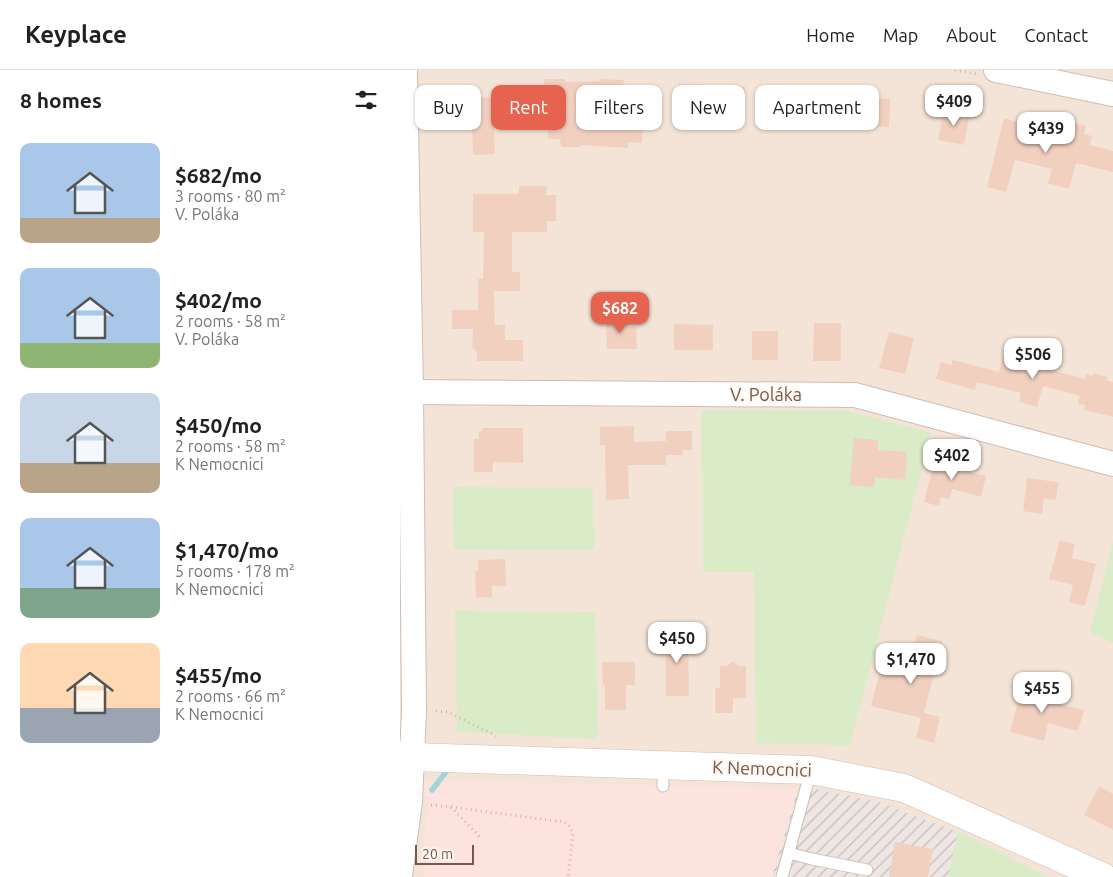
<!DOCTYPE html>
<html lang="en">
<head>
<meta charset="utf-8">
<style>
	body { margin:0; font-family:Ubuntu,sans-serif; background:#f2f2f2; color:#202124; height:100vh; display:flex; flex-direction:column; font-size:19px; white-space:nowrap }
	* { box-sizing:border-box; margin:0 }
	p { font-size:16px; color:#757577 }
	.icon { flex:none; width:28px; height:28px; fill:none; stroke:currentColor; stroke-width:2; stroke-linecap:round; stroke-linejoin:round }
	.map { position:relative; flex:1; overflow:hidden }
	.drawer { display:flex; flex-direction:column; background:#fff; width:400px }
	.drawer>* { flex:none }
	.banner { position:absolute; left:15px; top:15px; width:475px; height:45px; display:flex; gap:10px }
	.scale { position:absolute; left:15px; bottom:12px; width:59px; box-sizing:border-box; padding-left:5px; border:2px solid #77584c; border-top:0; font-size:14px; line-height:18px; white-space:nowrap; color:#77584c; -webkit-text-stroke:4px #fff7f0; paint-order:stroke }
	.price { position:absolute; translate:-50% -42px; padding:0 11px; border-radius:10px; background:#fff; color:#222; font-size:16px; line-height:32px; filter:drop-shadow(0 1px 2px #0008) }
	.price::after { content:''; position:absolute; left:50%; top:30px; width:15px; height:11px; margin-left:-8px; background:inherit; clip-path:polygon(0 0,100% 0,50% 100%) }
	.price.active { background:#e5634f; color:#fff }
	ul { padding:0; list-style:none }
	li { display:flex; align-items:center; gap:15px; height:125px; padding:0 20px }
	li span { display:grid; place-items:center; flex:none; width:140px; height:100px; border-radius:10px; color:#555 }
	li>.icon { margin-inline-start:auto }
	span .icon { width:60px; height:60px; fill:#fffc; stroke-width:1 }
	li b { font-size:21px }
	h2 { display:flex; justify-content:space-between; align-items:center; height:60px; padding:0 20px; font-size:21px }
	.tag { padding:0 18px; border-radius:10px; background:#fff; box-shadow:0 1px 4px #0004; font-size:18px; line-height:45px }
	.tag.active { background:#e5634f; color:#fff }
	header { display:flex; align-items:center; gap:30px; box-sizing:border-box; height:70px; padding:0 25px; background:#fff; border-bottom:1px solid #e0e0e0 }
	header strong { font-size:24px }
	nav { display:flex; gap:28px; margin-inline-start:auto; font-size:18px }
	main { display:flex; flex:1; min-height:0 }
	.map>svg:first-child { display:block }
	.residential { fill:#f4e4d7 }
	.commercial { fill:#fce3dd }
	.industrial { fill:url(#industrial-furrows) }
	.grass { fill:#d9ebc7 }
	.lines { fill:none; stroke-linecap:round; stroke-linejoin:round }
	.stream { stroke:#a3d5d8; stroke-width:5.5 }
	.building { fill:#f2d0c0 }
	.service-casing { stroke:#d1bcb1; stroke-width:13 }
	.minor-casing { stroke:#d1bcb1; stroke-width:26 }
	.tertiary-casing { stroke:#d1bcb1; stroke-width:29 }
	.path { stroke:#d7b3a3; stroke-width:3; stroke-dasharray:1 4; stroke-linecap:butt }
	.service { stroke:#fff; stroke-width:11 }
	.minor { stroke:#fff; stroke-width:24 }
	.tertiary { stroke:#fff; stroke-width:28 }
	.labels { text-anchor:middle; stroke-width:4; stroke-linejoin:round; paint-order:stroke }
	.street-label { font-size:18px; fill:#77584c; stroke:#fff7f0 }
</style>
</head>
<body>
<header>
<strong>Keyplace</strong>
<nav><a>Home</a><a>Map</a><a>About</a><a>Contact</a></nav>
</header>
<main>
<section class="drawer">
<h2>8 homes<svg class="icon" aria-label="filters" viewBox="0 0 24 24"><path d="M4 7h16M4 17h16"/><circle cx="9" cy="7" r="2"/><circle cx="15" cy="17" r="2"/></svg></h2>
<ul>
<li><span style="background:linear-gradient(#a9c7e8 75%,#b9a48a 0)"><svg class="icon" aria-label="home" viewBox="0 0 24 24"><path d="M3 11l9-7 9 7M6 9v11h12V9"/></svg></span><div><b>$682/mo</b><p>3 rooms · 80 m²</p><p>V. Poláka</p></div></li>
<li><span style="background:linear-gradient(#a9c7e8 75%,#8fb573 0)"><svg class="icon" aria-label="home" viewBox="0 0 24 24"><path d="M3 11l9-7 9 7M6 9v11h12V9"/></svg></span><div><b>$402/mo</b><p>2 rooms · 58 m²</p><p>V. Poláka</p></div></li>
<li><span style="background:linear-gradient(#c9d6e8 70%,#b9a48a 0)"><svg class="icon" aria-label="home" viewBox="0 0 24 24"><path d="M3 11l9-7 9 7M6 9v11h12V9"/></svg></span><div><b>$450/mo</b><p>2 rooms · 58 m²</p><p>K Nemocnici</p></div></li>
<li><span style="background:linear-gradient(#a9c7e8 70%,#7fa58c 0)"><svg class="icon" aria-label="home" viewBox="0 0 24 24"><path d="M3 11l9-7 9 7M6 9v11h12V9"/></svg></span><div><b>$1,470/mo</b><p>5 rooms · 178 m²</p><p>K Nemocnici</p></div></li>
<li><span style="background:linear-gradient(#ffd9b3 65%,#9aa5b1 0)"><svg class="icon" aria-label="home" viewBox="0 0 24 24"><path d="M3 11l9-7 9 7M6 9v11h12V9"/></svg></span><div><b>$455/mo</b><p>2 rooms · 66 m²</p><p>K Nemocnici</p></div></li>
</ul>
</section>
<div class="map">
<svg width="713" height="807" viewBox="0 0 713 807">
	<defs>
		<pattern id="industrial-furrows" width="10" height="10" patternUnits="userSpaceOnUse" patternTransform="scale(1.25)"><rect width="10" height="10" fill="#eee6e2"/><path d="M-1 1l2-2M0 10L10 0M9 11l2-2" fill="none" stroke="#c6bdb9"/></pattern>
	</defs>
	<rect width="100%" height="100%" fill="#fcf3e9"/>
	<!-- residential -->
	<rect class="residential" x="0" y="0" width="713" height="807"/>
	<!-- commercial -->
	<path class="commercial" d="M26 711 398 718 372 807H24L22 783 29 727 23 726 24 717Z"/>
	<!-- industrial -->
	<path class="industrial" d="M398 718 415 719 478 732 558 762 548 807H372Z"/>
	<!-- grass -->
	<g class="grass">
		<path d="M301 340 448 341 531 363 450 676 443 675 356 673 354 502H303Z"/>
		<path d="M53 417 193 418 195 480 54 479Z"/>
		<path d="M713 471V573L690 562Z"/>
		<path d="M55 541 195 542 198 669 57 662Z"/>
		<path d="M558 762 565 765 648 807H548Z"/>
	</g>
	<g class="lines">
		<!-- stream -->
		<path class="stream" d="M32 720 46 702 49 695"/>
	</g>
	<!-- building -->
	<g class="building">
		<path d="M144 9H165V12L199 11V9L224 10 223 15H237L236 41H243L242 73 228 72V78L180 75V77H161L160 69H148L147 33H144Z"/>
		<path d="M278 14 345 17V27L342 43 318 42V36L277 33Z"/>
		<path d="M392 18 421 20 420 27 462 29V27L490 29 489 57 461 56V54L444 53V51L390 47 391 43 378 42 379 19 392 20Z"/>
		<path d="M101 27 107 38V43L102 54H94L95 84 73 85 72 55H69L68 28Z"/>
		<path d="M544 39 570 44 564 75 538 70Z"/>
		<path d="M604 48 624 54 622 62 658 73 664 50 686 56 684 64 692 66 690 75 713 81V102L676 93 669 119 648 113 652 99 615 90 606 122 587 117Z"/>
		<path d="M119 116H147L146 125H156V151H147V162H112V202H120V221H94L95 255H105V270H123V291H77V283L72 277 73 259H52V240H78V209H83L84 162H73V124H119Z"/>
		<path d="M206 247H228V257H236L237 279H207Z"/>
		<path d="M414 253H441V291H413Z"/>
		<path d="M274 254 313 255V280H274Z"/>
		<rect x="352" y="261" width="26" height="29"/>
		<path d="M489 262 514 268 505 304 479 298Z"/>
		<path d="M634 274 652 279 647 299 685 309 686 304 692 306 693 303 708 307 707 310 713 312V347L684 340 685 335 678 334 680 326 643 316 637 337 619 332 621 323 577 312 575 320 536 309 541 292 551 295 553 290 599 302 605 279 631 286Z"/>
		<path d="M234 356V372L266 371V361H292V380H283V385H266V395H228L229 429 206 430 205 375H200V357Z"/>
		<path d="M82 358H123V393L93 392V402H74V369H79V361H82Z"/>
		<path d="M454 368 478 370V380L507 382 505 410 475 407 474 417 450 415Z"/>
		<path d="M536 385 555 390 554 393 559 394 557 399 586 406 581 427 552 419 550 429 541 427 539 436 524 432Z"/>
		<path d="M627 408 658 412 656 430 644 429 642 444 623 441Z"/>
		<path d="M660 470 675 474 672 488 696 494 685 536 669 532 673 515 649 509Z"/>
		<path d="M105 489 106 516H92V527L76 528 75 501H78V490Z"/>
		<path d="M288 561 289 626H266L265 562Z"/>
		<path d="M517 565 542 571 524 643 540 647 534 673 516 668 521 648 471 636 483 590 501 595 506 573 514 576Z"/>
		<path d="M333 591 338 596H346V628H333V643H315V618H320V596H327Z"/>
		<path d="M202 592H235V615H226V640H205V615H203Z"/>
		<path d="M622 615 656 625 654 633 684 640 678 661 648 653 644 671 610 662Z"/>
		<path d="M699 716 713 724V760L684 745Z"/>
		<path d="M495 772 533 779 528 807H489Z"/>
	</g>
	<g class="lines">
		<!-- service casing -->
		<g class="service-casing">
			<g id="service">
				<path d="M263 695V716"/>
				<path d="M389 783 412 789 467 800"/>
				<path d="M382 807 411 700"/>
			</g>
		</g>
		<!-- minor casing -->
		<g class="minor-casing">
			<g id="minor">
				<path d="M596 0 713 24"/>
				<path d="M11 322 455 325 713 394"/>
				<path d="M0 806 10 732 14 641 11 322 5 0"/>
			</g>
		</g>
		<!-- tertiary casing -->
		<g class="tertiary-casing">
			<path id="tertiary" d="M0 685 13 687 411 700 504 718 703 807"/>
		</g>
		<!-- path -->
		<g class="path">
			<path d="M555 0 576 4"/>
			<path d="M36 641 48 642 96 666"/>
			<path d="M31 735 51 737 82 769"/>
			<path d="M51 737 164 752 169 756 173 763 168 807"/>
		</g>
		<!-- service -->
		<use href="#service" class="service"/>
		<!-- minor -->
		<use href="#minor" class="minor"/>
		<!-- tertiary -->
		<use href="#tertiary" class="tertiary"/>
	</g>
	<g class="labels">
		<!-- street labels -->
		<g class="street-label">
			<text x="366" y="331">V. Poláka</text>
			<text transform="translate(362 699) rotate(2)" y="6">K Nemocnici</text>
		</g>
	</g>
</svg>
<div class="scale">20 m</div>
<b class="price" style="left:554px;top:57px">$409</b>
<b class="price" style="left:646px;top:84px">$439</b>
<b class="price active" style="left:220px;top:264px">$682</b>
<b class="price" style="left:633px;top:310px">$506</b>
<b class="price" style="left:552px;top:411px">$402</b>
<b class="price" style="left:277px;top:594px">$450</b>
<b class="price" style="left:511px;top:615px">$1,470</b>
<b class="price" style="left:642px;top:644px">$455</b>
<div class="banner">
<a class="tag">Buy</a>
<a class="tag active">Rent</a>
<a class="tag">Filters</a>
<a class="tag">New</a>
<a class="tag">Apartment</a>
</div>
</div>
</main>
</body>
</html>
